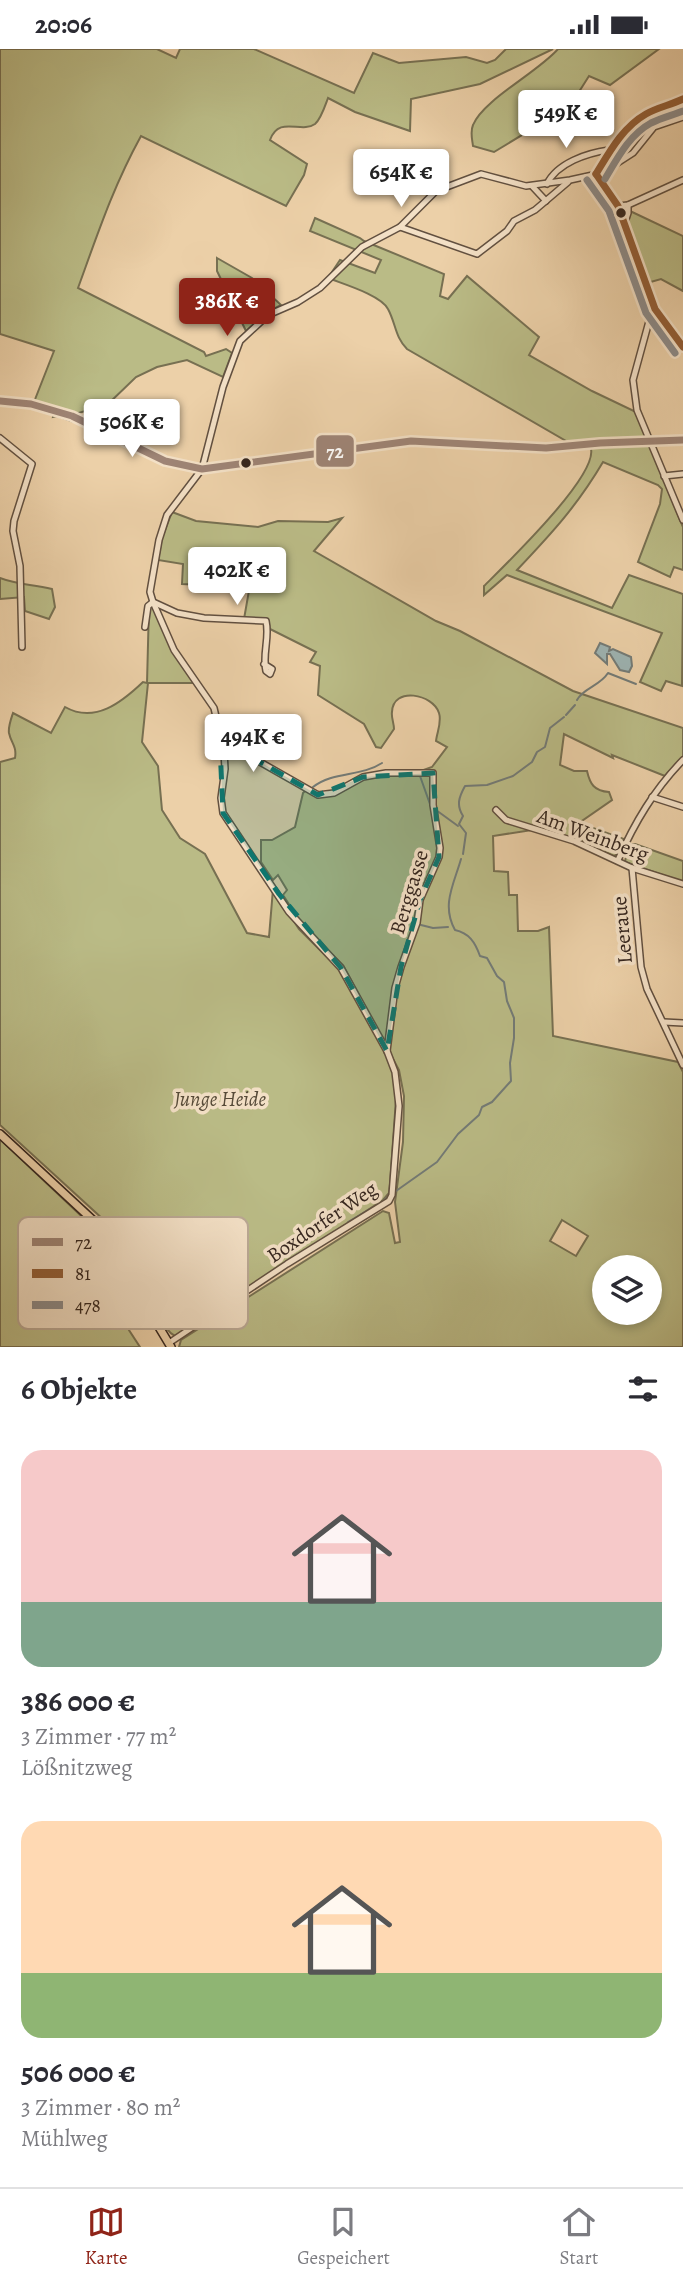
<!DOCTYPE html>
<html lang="de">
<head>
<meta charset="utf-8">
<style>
	body { margin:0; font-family:Alegreya,serif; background:#f7f7f7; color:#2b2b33; height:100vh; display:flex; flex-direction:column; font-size:26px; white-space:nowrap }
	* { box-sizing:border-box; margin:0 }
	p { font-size:23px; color:#7c7c81 }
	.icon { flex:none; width:38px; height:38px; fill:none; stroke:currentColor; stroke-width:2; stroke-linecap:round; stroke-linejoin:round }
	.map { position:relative; height:1298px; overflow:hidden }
	.side { display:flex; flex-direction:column; background:#fff; flex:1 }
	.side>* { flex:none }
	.fabs { position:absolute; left:592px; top:1206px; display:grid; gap:14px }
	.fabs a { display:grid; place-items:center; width:70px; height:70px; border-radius:50%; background:#fff; box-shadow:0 4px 10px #0003; font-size:35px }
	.price { position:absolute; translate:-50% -60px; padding:0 16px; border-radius:7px; background:#fff; color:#222; font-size:23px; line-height:46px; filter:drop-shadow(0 2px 4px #0008) }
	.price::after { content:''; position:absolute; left:50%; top:42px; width:21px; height:16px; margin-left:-10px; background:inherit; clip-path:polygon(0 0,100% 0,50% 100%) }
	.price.on { background:#8f2418; color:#fff }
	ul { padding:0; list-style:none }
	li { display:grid; align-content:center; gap:14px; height:371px; padding:0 21px }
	li span { display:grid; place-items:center; height:217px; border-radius:21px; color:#555 }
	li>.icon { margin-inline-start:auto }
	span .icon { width:126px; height:126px; fill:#fffc; stroke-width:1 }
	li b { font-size:30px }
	h2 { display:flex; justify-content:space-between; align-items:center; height:84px; padding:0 21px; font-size:30px }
	.status { display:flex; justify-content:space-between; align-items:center; height:49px; padding:0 35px; background:#fff; direction:ltr }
	.status svg { height:19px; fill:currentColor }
	.menu { display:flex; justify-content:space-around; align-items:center; height:98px; border-top:2px solid #e1e1e2; background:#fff; font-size:19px; color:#7c7c81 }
	.menu a { display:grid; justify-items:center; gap:4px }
	.menu .on { color:#8f2418 }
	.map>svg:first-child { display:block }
	.green { fill:#babb86; stroke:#777052; stroke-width:2; fill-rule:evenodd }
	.water { fill:#9db4b3; stroke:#737b77; stroke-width:2 }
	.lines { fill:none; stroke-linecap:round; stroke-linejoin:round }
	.stream { stroke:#737b77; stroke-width:2 }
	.minor-casing { stroke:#625040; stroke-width:8 }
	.major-casing { stroke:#34251e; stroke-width:10 }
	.minor { stroke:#f3e0c6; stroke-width:5 }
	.major { stroke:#ecd0a8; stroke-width:7 }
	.bus-1-casing { stroke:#f3e0c6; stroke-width:12 }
	.bus-2-casing { stroke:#f3e0c6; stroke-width:12 }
	.bus-3-casing { stroke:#f3e0c6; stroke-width:12 }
	.bus-1 { stroke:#9e8475; stroke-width:7 }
	.bus-2 { stroke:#935e36; stroke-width:7 }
	.bus-3 { stroke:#8c8b8a; stroke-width:7 }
	.marked { fill:#0f766e; fill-opacity:0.2; stroke:#0f766e; stroke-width:5; stroke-dasharray:14 9; stroke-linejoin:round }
	.bus-dot { fill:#34251e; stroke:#f3e0c6; stroke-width:2.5 }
	.labels { text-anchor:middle; stroke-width:7; stroke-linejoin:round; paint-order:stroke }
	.street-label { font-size:21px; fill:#34251e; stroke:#f3e0c6 }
	.park-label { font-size:21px; font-style:italic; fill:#564a38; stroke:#f3e0c6 }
	.key { fill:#f3e0c6; stroke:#baa894; stroke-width:2 }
	.key-label { font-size:19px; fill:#34251e }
	.line-badge { stroke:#f3e0c6; stroke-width:2.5 }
	.badge-label { font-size:19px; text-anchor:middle; font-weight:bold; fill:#fff }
</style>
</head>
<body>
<div class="status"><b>20:06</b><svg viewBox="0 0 49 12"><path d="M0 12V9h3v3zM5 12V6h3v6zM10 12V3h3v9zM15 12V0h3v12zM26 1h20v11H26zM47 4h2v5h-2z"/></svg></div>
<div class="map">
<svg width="683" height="1298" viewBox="0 0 683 1298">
	<rect width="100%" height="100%" fill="#ecd0a8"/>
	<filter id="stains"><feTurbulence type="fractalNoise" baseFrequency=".00286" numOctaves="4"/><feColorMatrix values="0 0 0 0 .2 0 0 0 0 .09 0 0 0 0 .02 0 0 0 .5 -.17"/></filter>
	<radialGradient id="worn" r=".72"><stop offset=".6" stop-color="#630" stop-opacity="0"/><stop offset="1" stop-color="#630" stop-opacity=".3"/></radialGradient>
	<!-- green -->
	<g class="green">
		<path d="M0 0H157L176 9 180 0H254L354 44 373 4 399 14 466 8 487 14 495 11 506 0H553L480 35 411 50 410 82 355 63 328 49C325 57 321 70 315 75 301 85 279 66 270 91L307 115 304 126 286 157 141 87C113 138 98 184 78 239L204 303 206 307 226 300 232 304 223 328 187 311 157 318 136 328 107 356 78 364 74 373 57 367 53 368 55 359 34 353 54 302 0 285Z"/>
		<path d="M558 0H659L610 36 589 27 570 57 494 103 473 97C472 89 470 83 473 76 483 51 538 23 558 0Z"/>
		<path d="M630 162 683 187V242L661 230 647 234 625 177Z"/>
		<path d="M315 169 360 189 364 192 444 225 440 247 448 250 467 227 539 288 529 306 592 342 636 363 683 478V521L674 518 670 528 638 513 660 455 662 440 658 436 603 413C577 457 552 484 517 521L612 559 629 526 683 545 682 637 666 632 661 642 640 633 662 584 507 526 484 546V537C505 516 597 428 591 400H580L407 300C395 288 396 275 388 260 381 246 343 235 328 229L340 211 375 224 381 211 310 182Z"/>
		<path d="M217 209 252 229 281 256 266 264 246 282 217 222Z"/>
		<path d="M172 463 196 472 258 478 278 472 328 473 342 469 314 502 436 572 460 582 573 642 683 679V708L665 727 612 706 613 709 564 685 560 716 574 722H587C590 735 594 742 609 743L612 751 579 774 624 790 618 805 614 807 576 792 532 781 493 787 494 822 508 823 509 846H517L518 882H538L549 878 553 987 678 1013 683 1023V1298H179L181 1291 383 1162 389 1164 395 1194 400 1193 395 1153 403 1093 404 1047 399 1021 343 916 303 877 283 846 287 841 278 826 273 831 261 813V791H272L295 778 303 744 307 740 327 746 357 729 418 723 432 718 447 698 436 692C437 683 442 673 439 664 433 645 393 637 392 663 391 668 394 674 394 680L381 699 376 698 364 675 318 646 320 617 310 613 316 603 270 580 268 571 244 570 251 530H259L260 517 236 518 234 531 205 527 203 536 182 535 183 515 158 511 162 489ZM562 1171 588 1187 576 1207 550 1192ZM604 1218H649V1264H604Z"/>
		<path d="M0 529C18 536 32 535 52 540L55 558 49 570 25 562 24 548 0 550Z"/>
		<path d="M149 557 153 558 195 634H148L142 693 158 717 162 761 180 789 205 805 247 884 269 888 273 840 299 880 339 920 386 1004 393 1022 396 1050 390 1135 389 1144 383 1151 175 1287C167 1283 164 1276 162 1268L106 1173 0 1076V713L15 709C17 697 11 694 9 684 8 678 11 670 13 664L51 684 65 658C95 675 122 653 143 633L147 634Z"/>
		<path d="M635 795 683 812V833L625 813 628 796Z"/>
		<path d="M0 1090 94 1179 131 1237 110 1252 140 1298H0Z"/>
	</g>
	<!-- water -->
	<path class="water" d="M600 594 610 598 609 602 613 600 631 608 632 617 629 623 620 621 610 605H607V615L595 604Z"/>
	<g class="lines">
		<!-- stream -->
		<g class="stream">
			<path d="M577 651C583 639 600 637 608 624L636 635"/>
			<path d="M566 666 575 656"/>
			<path d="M420 727 431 758"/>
			<path d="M313 738C333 722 361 728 382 714"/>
			<path d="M436 761 458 777"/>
			<path d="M463 805 466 784 459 775 463 767C456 756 459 748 465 737L487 736 513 727 532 713 537 703 545 698 550 679 564 668"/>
			<path d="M421 876 433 879 448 878"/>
			<path d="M396 1142 437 1113 458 1085 479 1066 482 1058 492 1053 511 1032 510 1014 514 989V969L507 952 504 933 497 927 487 909 480 907C475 893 469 884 455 881 441 856 454 835 461 810"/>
			<path d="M381 1154 390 1146"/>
			<path d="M348 1173 370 1160"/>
		</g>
		<!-- minor casing -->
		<g class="minor-casing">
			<g id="minor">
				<path d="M596 125 618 157 655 260 683 298"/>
				<path d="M596 125C610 102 622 78 646 65 658 58 671 57 683 50"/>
				<path d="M547 135C557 114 587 104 609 101"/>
				<path d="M532 137 546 152"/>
				<path d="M618 157 628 156 683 131"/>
				<path d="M624 176 628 164V156"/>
				<path d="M400 178 477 205 507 182 514 172 535 161 568 133"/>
				<path d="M655 260 651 265 633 331 637 361 683 471"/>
				<path d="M0 352 31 355 72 367 165 412 202 420 411 392 546 399 600 394 683 391"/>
				<path d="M0 389 32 415 14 472 13 482 20 517 22 598"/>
				<path d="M664 427 683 425"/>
				<path d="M153 553 177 564 204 569 266 572C270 589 262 605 266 622L270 625 272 620 264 615"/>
				<path d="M145 578 148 557 153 553"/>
				<path d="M219 675 229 682 253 709 318 746 334 744 363 728 386 724H433V756L440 799 439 808 420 851 417 874 401 918 395 939 387 1002"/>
				<path d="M652 748 683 758"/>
				<path d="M496 761 506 771 574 792 632 819 683 835"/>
				<path d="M618 811C635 773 654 741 683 711"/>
				<path d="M632 819 641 918 647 940 683 1016"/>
				<path d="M664 973 683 974"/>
				<path d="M169 1294 287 1215 389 1152 392 1146 399 1057 395 1023 387 1002 341 919 289 863 223 764 221 749 225 720 224 702 214 659 174 601 153 553 150 543 159 491 167 466 202 420 223 338 240 292 268 266 298 253 320 239 362 198 400 178 436 142 481 125 526 137 570 131 602 124 633 104 654 78 683 68"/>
			</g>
		</g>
		<!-- major casing -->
		<g class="major-casing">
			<path id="major" d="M0 1085 97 1175 171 1298"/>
		</g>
		<!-- minor -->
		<use href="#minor" class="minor"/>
		<!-- major -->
		<use href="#major" class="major"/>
		<!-- bus-1 casing -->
		<g class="bus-1-casing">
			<path id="bus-1" d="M0 352 31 355 72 367 165 412 202 420 411 392 546 399 600 394 683 391"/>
		</g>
		<!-- bus-2 casing -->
		<g class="bus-2-casing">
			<g id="bus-2">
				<path d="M596 125 618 157 655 260 683 298"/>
				<path d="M596 125C610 102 623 78 646 65 658 58 671 56 683 50"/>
			</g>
		</g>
		<!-- bus-3 casing -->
		<g class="bus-3-casing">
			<g id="bus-3">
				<path d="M605 130C617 110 629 86 651 74 661 69 673 66 683 62"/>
				<path d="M587 131 609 162 646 264 675 304"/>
			</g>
		</g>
		<!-- bus-1 -->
		<use href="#bus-1" class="bus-1"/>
		<!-- bus-2 -->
		<use href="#bus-2" class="bus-2"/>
		<!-- bus-3 -->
		<use href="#bus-3" class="bus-3"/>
	</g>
	<!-- marked area -->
	<path class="marked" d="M219 675 253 709 318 746 363 728 433 724 439 808 420 851 401 918 387 1002 341 919 279 845 223 764Z"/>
	<!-- markers -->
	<g class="bus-dot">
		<circle cx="621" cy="164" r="6"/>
		<circle cx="246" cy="414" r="6"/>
	</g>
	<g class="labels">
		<!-- street labels -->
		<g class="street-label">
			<text transform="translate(593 786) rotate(20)" y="7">Am Weinberg</text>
			<text transform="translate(409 843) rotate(-73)" y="7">Berggasse</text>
			<text transform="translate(622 881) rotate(-95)" y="7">Leeraue</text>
			<text transform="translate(322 1173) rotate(-34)" y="7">Boxdorfer Weg</text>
		</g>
		<!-- park labels -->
		<g class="park-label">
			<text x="220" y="1057">Junge Heide</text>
		</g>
	</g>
	<!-- legend -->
	<rect x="18" y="1168" width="230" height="112" rx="10" class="key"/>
	<rect x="32" y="1189" width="31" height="8" fill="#9e8475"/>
	<rect x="32" y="1220" width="31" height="9" fill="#935e36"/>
	<rect x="32" y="1252" width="31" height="8" fill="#8c8b8a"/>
	<g class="key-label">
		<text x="75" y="1200">72</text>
		<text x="75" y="1231">81</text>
		<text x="75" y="1263">478</text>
	</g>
	<rect class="line-badge" x="315" y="385" width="40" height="34" rx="7" fill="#9e8475"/>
	<g class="badge-label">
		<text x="335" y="409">72</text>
	</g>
	<rect width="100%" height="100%" filter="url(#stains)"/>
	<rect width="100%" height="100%" fill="url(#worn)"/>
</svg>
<div class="fabs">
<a><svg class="icon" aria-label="layers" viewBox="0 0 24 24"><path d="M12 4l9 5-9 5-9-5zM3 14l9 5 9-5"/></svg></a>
</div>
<b class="price" style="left:566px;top:101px">549K €</b>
<b class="price" style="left:401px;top:160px">654K €</b>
<b class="price on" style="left:227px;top:289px">386K €</b>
<b class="price" style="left:132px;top:410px">506K €</b>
<b class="price" style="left:237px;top:558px">402K €</b>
<b class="price" style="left:253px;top:725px">494K €</b>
</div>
<section class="side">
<h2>6 Objekte<svg class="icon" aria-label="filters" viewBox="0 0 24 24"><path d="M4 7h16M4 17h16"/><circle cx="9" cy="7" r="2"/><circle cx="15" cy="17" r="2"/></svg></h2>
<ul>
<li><span style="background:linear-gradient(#f6c9c9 70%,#7fa58c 0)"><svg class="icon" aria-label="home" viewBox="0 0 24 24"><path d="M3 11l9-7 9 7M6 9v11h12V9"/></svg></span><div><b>386 000 €</b><p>3 Zimmer · 77 m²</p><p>Lößnitzweg</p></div></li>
<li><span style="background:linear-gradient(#ffd9b3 70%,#8fb573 0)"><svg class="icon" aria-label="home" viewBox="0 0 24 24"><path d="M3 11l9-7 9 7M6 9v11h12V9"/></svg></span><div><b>506 000 €</b><p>3 Zimmer · 80 m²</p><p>Mühlweg</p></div></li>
</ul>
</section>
<nav class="menu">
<a class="on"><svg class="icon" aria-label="map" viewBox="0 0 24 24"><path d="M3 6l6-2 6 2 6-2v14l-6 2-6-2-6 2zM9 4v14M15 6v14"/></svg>Karte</a>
<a><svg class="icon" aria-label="saved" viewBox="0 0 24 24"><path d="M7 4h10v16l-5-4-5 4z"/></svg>Gespeichert</a>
<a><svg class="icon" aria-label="home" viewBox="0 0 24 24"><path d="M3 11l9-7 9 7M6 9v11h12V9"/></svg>Start</a>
</nav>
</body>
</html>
